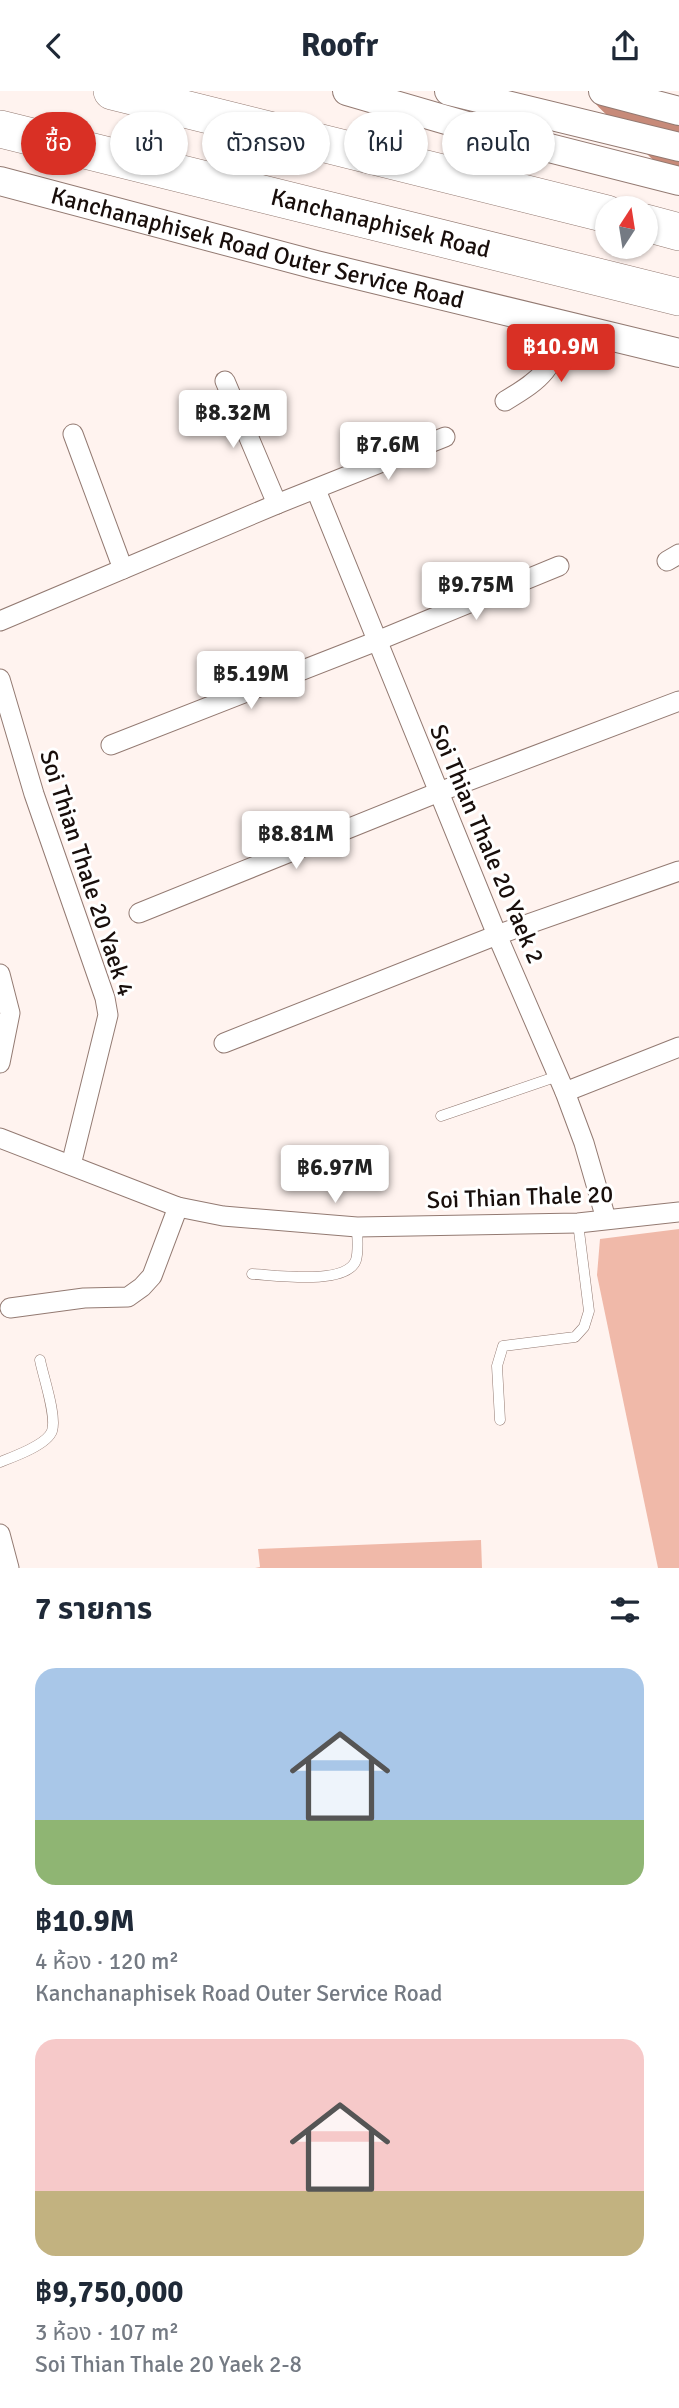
<!DOCTYPE html>
<html lang="th">
<head>
<meta charset="utf-8">
<style>
	body { margin:0; font-family:Signika,"Noto Sans Thai",sans-serif; background:#f2f2f3; color:#1f2937; height:100vh; display:flex; flex-direction:column; font-size:26px; white-space:nowrap }
	* { box-sizing:border-box; margin:0 }
	p { font-size:23px; color:#747a83 }
	.icon { flex:none; width:38px; height:38px; fill:none; stroke:currentColor; stroke-width:2; stroke-linecap:round; stroke-linejoin:round }
	.map { position:relative; height:1477px; overflow:hidden }
	.sheet { display:flex; flex-direction:column; background:#fff; flex:1 }
	.sheet>* { flex:none }
	.hud { position:absolute; left:21px; top:21px; width:637px; height:63px; display:flex; gap:14px }
	.needle { width:46px; rotate:12deg }
	.tools { position:absolute; left:595px; top:105px; display:grid; gap:14px }
	.tools a { display:grid; place-items:center; width:63px; height:63px; border-radius:50%; background:#fff; box-shadow:0 2px 5px #0004; font-size:35px }
	.price { position:absolute; translate:-50% -60px; padding:0 16px; border-radius:7px; background:#fff; color:#222; font-size:23px; line-height:46px; filter:drop-shadow(0 2px 4px #0008) }
	.price::after { content:''; position:absolute; left:50%; top:42px; width:21px; height:16px; margin-left:-10px; background:inherit; clip-path:polygon(0 0,100% 0,50% 100%) }
	.price.selected { background:#d93025; color:#fff }
	ul { padding:0; list-style:none }
	li { display:grid; align-content:center; gap:14px; height:371px; padding:0 35px }
	li span { display:grid; place-items:center; height:217px; border-radius:21px; color:#555 }
	li>.icon { margin-inline-start:auto }
	span .icon { width:126px; height:126px; fill:#fffc; stroke-width:1 }
	li b { font-size:30px }
	h2 { display:flex; justify-content:space-between; align-items:center; height:84px; padding:0 35px; font-size:30px }
	.pill { padding:0 24px; border-radius:32px; background:#fff; box-shadow:0 2px 5px #0004; font-size:24px; line-height:63px }
	.pill.selected { background:#d93025; color:#fff }
	header { display:flex; justify-content:space-between; align-items:center; height:91px; padding:0 35px; background:#fff; font-size:32px; font-weight:700 }
	.map>svg:first-child { display:block }
	.green { fill:#f0b9a9 }
	.lines { fill:none; stroke-linecap:round; stroke-linejoin:round }
	.river { stroke:#c78a79; stroke-width:46 }
	.service-casing { stroke:#937a72; stroke-width:11 }
	.minor-casing { stroke:#937a72; stroke-width:21 }
	.secondary-casing { stroke:#937a72; stroke-width:30 }
	.motorway-casing { stroke:#937a72; stroke-width:38 }
	.service { stroke:#fff; stroke-width:10 }
	.minor { stroke:#fff; stroke-width:19 }
	.secondary { stroke:#fff; stroke-width:28 }
	.motorway { stroke:#fff; stroke-width:37 }
	.labels { text-anchor:middle; stroke-width:6; stroke-linejoin:round; paint-order:stroke }
	.street-label { font-size:24px; fill:#180e0b; stroke:#fff }
</style>
</head>
<body>
<header><svg class="icon" aria-label="back" viewBox="0 0 24 24"><path d="M15 5l-7 7 7 7"/></svg>Roofr<svg class="icon" aria-label="share" viewBox="0 0 24 24"><path d="M12 15V3M7 8l5-5 5 5M5 13v7h14v-7"/></svg></header>
<div class="map">
<svg width="679" height="1477" viewBox="0 0 679 1477">
	<rect width="100%" height="100%" fill="#fff3ef"/>
	<!-- green -->
	<g class="green">
		<path d="M679 1138V1477H658L597 1184 600 1148Z"/>
		<path d="M481 1449 482 1477H255L260 1476 258 1458Z"/>
	</g>
	<g class="lines">
		<!-- river -->
		<path class="river" d="M615 0 679 62"/>
		<!-- service casing -->
		<g class="service-casing">
			<g id="service">
				<path d="M441 1025 558 985"/>
				<path d="M252 1183C274 1184 347 1195 356 1169 359 1159 357 1145 357 1136"/>
				<path d="M500 1329 497 1275 503 1255 575 1246 584 1236 589 1220 578 1132"/>
				<path d="M0 1371C13 1366 47 1354 52 1340 57 1325 43 1285 40 1269"/>
			</g>
		</g>
		<!-- minor casing -->
		<g class="minor-casing">
			<g id="minor">
				<path d="M225 290 277 413"/>
				<path d="M505 310C545 286 551 279 565 235"/>
				<path d="M73 343 123 478"/>
				<path d="M316 399 497 844 565 1001 584 1052 606 1128"/>
				<path d="M667 470 679 463"/>
				<path d="M0 530 277 413 445 346"/>
				<path d="M0 588 34 703 105 907 108 924 71 1074"/>
				<path d="M111 654 377 550 559 475"/>
				<path d="M139 822 439 701 679 610"/>
				<path d="M0 883 10 922 0 972"/>
				<path d="M224 952 497 844 679 780"/>
				<path d="M565 1001 679 956"/>
				<path d="M0 1047 178 1116 223 1125 357 1136 578 1132 679 1121"/>
				<path d="M10 1217 84 1207 128 1206 142 1196 152 1185 178 1116"/>
				<path d="M0 1443 9 1477"/>
			</g>
		</g>
		<!-- secondary casing -->
		<g class="secondary-casing">
			<g id="secondary">
				<path d="M347 0 498 44 679 90"/>
				<path d="M449 0 679 56"/>
				<path d="M603 0 679 20"/>
				<path id="s1" d="M0 90 316 174 679 262"/>
			</g>
		</g>
		<!-- motorway casing -->
		<g class="motorway-casing">
			<g id="motorway">
				<path d="M112 0 607 123"/>
				<path id="s2" d="M0 38 679 206"/>
				<path d="M646 132 679 141"/>
			</g>
		</g>
		<!-- service -->
		<use href="#service" class="service"/>
		<!-- minor -->
		<use href="#minor" class="minor"/>
		<!-- secondary -->
		<use href="#secondary" class="secondary"/>
		<!-- motorway -->
		<use href="#motorway" class="motorway"/>
	</g>
	<g class="labels">
		<!-- street labels -->
		<g class="street-label">
			<text dy="8" stroke="none"><textPath href="#s2" startOffset="392">Kanchanaphisek Road</textPath></text>
			<text dy="8" stroke="none"><textPath href="#s1" startOffset="266">Kanchanaphisek Road Outer Service Road</textPath></text>
			<text transform="translate(487 753) rotate(67)" y="8">Soi Thian Thale 20 Yaek 2</text>
			<text transform="translate(87 782) rotate(72)" y="8">Soi Thian Thale 20 Yaek 4</text>
			<text transform="translate(520 1106) rotate(-2)" y="8">Soi Thian Thale 20</text>
		</g>
	</g>
</svg>
<div class="tools">
<a><svg class="needle" viewBox="-14 -14 28 28"><path d="M0-13l5 13h-10z" fill="#e53935"/><path d="M0 13l5-13h-10z" fill="#747a83"/></svg></a>
</div>
<b class="price selected" style="left:561px;top:293px">฿10.9M</b>
<b class="price" style="left:233px;top:359px">฿8.32M</b>
<b class="price" style="left:388px;top:391px">฿7.6M</b>
<b class="price" style="left:476px;top:531px">฿9.75M</b>
<b class="price" style="left:251px;top:620px">฿5.19M</b>
<b class="price" style="left:296px;top:780px">฿8.81M</b>
<b class="price" style="left:335px;top:1114px">฿6.97M</b>
<div class="hud">
<a class="pill selected">ซื้อ</a>
<a class="pill">เช่า</a>
<a class="pill">ตัวกรอง</a>
<a class="pill">ใหม่</a>
<a class="pill">คอนโด</a>
</div>
</div>
<section class="sheet">
<h2>7 รายการ<svg class="icon" aria-label="filters" viewBox="0 0 24 24"><path d="M4 7h16M4 17h16"/><circle cx="9" cy="7" r="2"/><circle cx="15" cy="17" r="2"/></svg></h2>
<ul>
<li><span style="background:linear-gradient(#a9c7e8 70%,#8fb573 0)"><svg class="icon" aria-label="home" viewBox="0 0 24 24"><path d="M3 11l9-7 9 7M6 9v11h12V9"/></svg></span><div><b>฿10.9M</b><p>4 ห้อง · 120 m²</p><p>Kanchanaphisek Road Outer Service Road</p></div></li>
<li><span style="background:linear-gradient(#f6c9c9 70%,#c2b280 0)"><svg class="icon" aria-label="home" viewBox="0 0 24 24"><path d="M3 11l9-7 9 7M6 9v11h12V9"/></svg></span><div><b>฿9,750,000</b><p>3 ห้อง · 107 m²</p><p>Soi Thian Thale 20 Yaek 2-8</p></div></li>
</ul>
</section>
</body>
</html>
